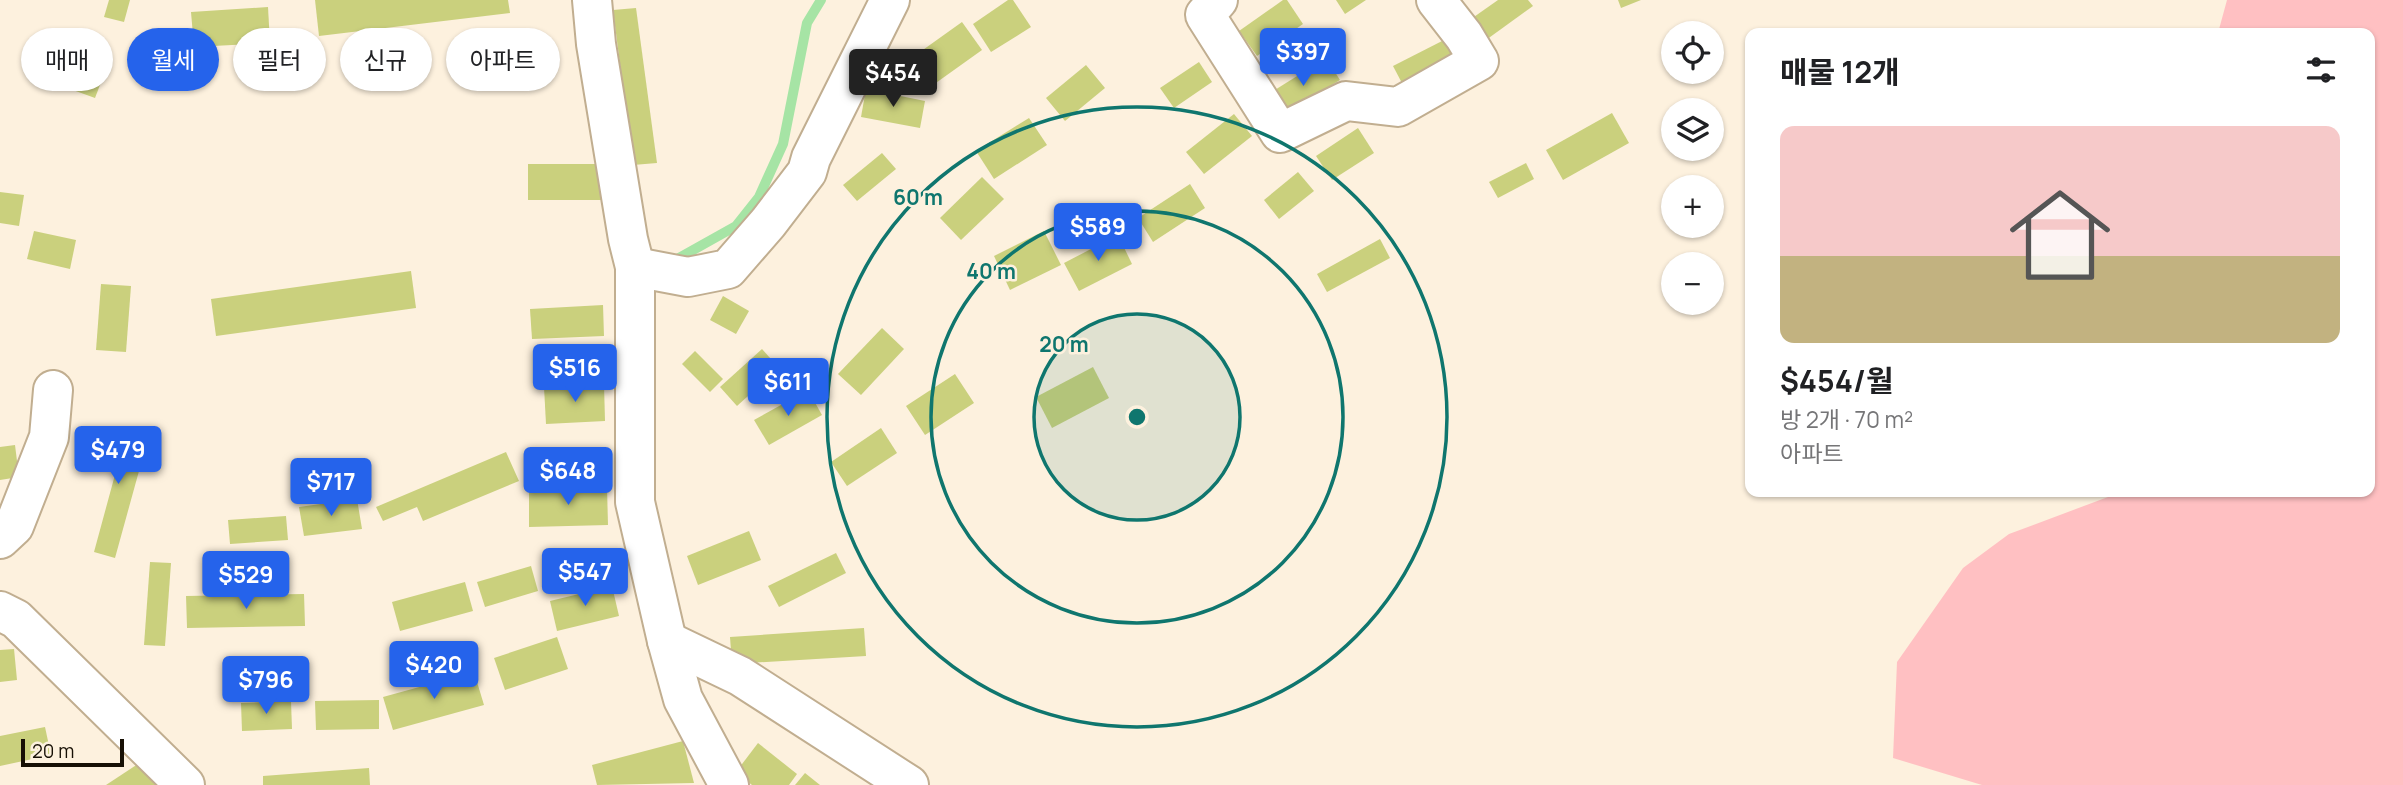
<!DOCTYPE html>
<html lang="ko">
<head>
<meta charset="utf-8">
<style>
	body { margin:0; font-family:Manrope,"Noto Sans KR",sans-serif; background:#f2f2f2; color:#202124; height:100vh; display:flex; flex-direction:column; font-size:26px; white-space:nowrap }
	* { box-sizing:border-box; margin:0 }
	p { font-size:23px; color:#757577 }
	.icon { flex:none; width:38px; height:38px; fill:none; stroke:currentColor; stroke-width:2; stroke-linecap:round; stroke-linejoin:round }
	.map { position:relative; flex:1; overflow:hidden }
	.side { position:absolute; left:1745px; top:28px; width:630px; height:469px; display:flex; flex-direction:column; background:#fff; border-radius:14px; box-shadow:0 2px 5px #0004 }
	.side>* { flex:none }
	.guide { position:absolute; left:21px; top:28px; width:665px; height:63px; display:flex; gap:14px }
	.buttons { position:absolute; left:1661px; top:21px; display:grid; gap:14px }
	.buttons a { display:grid; place-items:center; width:63px; height:63px; border-radius:50%; background:#fff; box-shadow:0 2px 5px #0004; font-size:35px }
	.scale { position:absolute; left:21px; bottom:18px; width:103px; box-sizing:border-box; padding-left:7px; border:4px solid #171005; border-top:0; font-size:19px; line-height:24px; white-space:nowrap; color:#171005; -webkit-text-stroke:5px #fdf1de; paint-order:stroke }
	.price { position:absolute; translate:-50% -60px; padding:0 16px; border-radius:7px; background:#2563eb; color:#fff; font-size:23px; line-height:46px; filter:drop-shadow(0 2px 4px #0008) }
	.price::after { content:''; position:absolute; left:50%; top:42px; width:21px; height:16px; margin-left:-10px; background:inherit; clip-path:polygon(0 0,100% 0,50% 100%) }
	.price.on { background:#222; color:#fff }
	ul { padding:0; list-style:none }
	li { display:grid; align-content:center; gap:14px; height:371px; padding:0 35px }
	li span { display:grid; place-items:center; height:217px; border-radius:14px; color:#555 }
	li>.icon { margin-inline-start:auto }
	span .icon { width:126px; height:126px; fill:#fffc; stroke-width:1 }
	li b { font-size:30px }
	h2 { display:flex; justify-content:space-between; align-items:center; height:84px; padding:0 35px; font-size:30px }
	.pill { padding:0 24px; border-radius:32px; background:#fff; box-shadow:0 2px 5px #0004; font-size:24px; line-height:63px }
	.pill.on { background:#2563eb; color:#fff }
	.map>svg:first-child { display:block }
	.green { fill:#ffc0c2 }
	.lines { fill:none; stroke-linecap:round; stroke-linejoin:round }
	.stream { stroke:#a6e4a5; stroke-width:10 }
	.building { fill:#cad07d }
	.minor-casing { stroke:#c1ae90; stroke-width:42 }
	.minor { stroke:#fff; stroke-width:38 }
	.ring { fill:none; stroke:#0f766e; stroke-width:3.5 }
	.centre { fill:#0f766e; stroke:#fdf1de; stroke-width:3.5 }
	.ring-label { font-size:21px; text-anchor:middle; font-weight:bold; fill:#0f766e; stroke:#fdf1de; stroke-width:5; stroke-linejoin:round; paint-order:stroke }
</style>
</head>
<body>
<div class="map">
<svg width="2403" height="785" viewBox="0 0 2403 785">
	<rect width="100%" height="100%" fill="#fdf1de"/>
	<!-- green -->
	<path class="green" d="M2227 0H2403V785H1982L1893 758 1897 662 1963 568 2009 534 2116 494 2115 492H2370V33H2218Z"/>
	<g class="lines">
		<!-- stream -->
		<path class="stream" d="M677 259 736 226 759 197 783 144 807 23 821 0"/>
	</g>
	<!-- building -->
	<g class="building">
		<path d="M109 0H130L124 22 104 17Z"/>
		<path d="M315 0H508L510 13 319 36Z"/>
		<path d="M1008 0H1013L1031 27 991 52 973 24Z"/>
		<path d="M1283 0H1287L1303 24 1257 56 1239 31Z"/>
		<path d="M1336 0H1366L1345 14Z"/>
		<path d="M1498 0H1528L1533 6 1486 40 1471 19Z"/>
		<path d="M1618 0H1641L1621 8Z"/>
		<path d="M268 7 270 43 194 47 191 12Z"/>
		<path d="M636 8 657 163 633 165 613 10Z"/>
		<path d="M962 22 982 50 933 85 913 57Z"/>
		<path d="M1446 39 1456 59 1403 85 1393 66Z"/>
		<path d="M49 42 108 64 95 98 37 77Z"/>
		<path d="M1326 58 1340 80 1279 117 1265 96Z"/>
		<path d="M1199 62 1212 82 1174 108 1160 88Z"/>
		<path d="M1086 65 1105 88 1065 121 1046 98Z"/>
		<path d="M866 89 925 101 920 128 861 117Z"/>
		<path d="M1612 113 1629 143 1563 180 1546 150Z"/>
		<path d="M1234 114 1252 136 1204 174 1186 152Z"/>
		<path d="M1029 118 1047 145 994 179 976 151Z"/>
		<path d="M1358 128 1374 153 1332 180 1316 156Z"/>
		<path d="M882 153 896 169 857 201 843 185Z"/>
		<path d="M1526 163 1534 179 1498 198 1489 182Z"/>
		<rect x="528" y="164" width="76" height="36"/>
		<path d="M1298 172 1314 191 1279 219 1264 200Z"/>
		<path d="M982 177 1004 199 961 240 940 218Z"/>
		<path d="M1190 184 1205 208 1153 242 1138 218Z"/>
		<path d="M0 192 24 195 19 226 0 223Z"/>
		<path d="M34 231 76 240 70 269 27 259Z"/>
		<path d="M1044 231 1061 265 1010 290 994 256Z"/>
		<path d="M1118 235 1132 264 1079 291 1064 263Z"/>
		<path d="M1380 239 1390 258 1327 292 1317 274Z"/>
		<path d="M411 271 416 308 216 336 211 299Z"/>
		<path d="M101 284 131 286 126 352 96 350Z"/>
		<path d="M723 296 749 311 736 334 710 320Z"/>
		<path d="M603 305 604 336 532 339 530 309Z"/>
		<path d="M882 328 904 349 861 395 838 374Z"/>
		<path d="M762 349 779 368 737 406 720 387Z"/>
		<path d="M695 351 723 379 710 392 682 364Z"/>
		<path d="M1093 367 1109 398 1052 428 1036 397Z"/>
		<path d="M955 374 974 403 925 435 906 406Z"/>
		<path d="M604 384 605 421 546 424 544 387Z"/>
		<path d="M808 390 822 415 769 445 754 420Z"/>
		<path d="M97 428 147 442 115 558 94 552 119 460 91 451Z"/>
		<path d="M881 428 897 453 847 486 831 462Z"/>
		<path d="M15 445 19 477 0 480V447Z"/>
		<path d="M506 452 519 481 423 521 417 507 383 521 376 507Z"/>
		<path d="M529 487H607L608 525 529 527Z"/>
		<path d="M357 499 362 529 304 536 299 507Z"/>
		<path d="M286 516 288 540 230 544 228 520Z"/>
		<path d="M749 531 761 560 698 585 687 556Z"/>
		<path d="M836 553 846 573 779 607 768 586Z"/>
		<path d="M150 562 171 563 165 646 144 645Z"/>
		<path d="M531 566 538 591 485 607 477 582Z"/>
		<path d="M465 582 473 611 400 631 392 602Z"/>
		<path d="M612 586 619 616 557 631 550 601Z"/>
		<path d="M304 594 305 626 187 628 186 596Z"/>
		<path d="M864 628 866 656 732 664 730 637Z"/>
		<path d="M557 637 568 669 505 690 494 658Z"/>
		<path d="M14 649 17 680 0 682V650Z"/>
		<path d="M474 672 484 705 393 730 383 697Z"/>
		<path d="M379 700V729L316 730 315 701Z"/>
		<path d="M291 701 292 729 242 731 241 703Z"/>
		<path d="M45 727 51 755 0 766V736Z"/>
		<path d="M683 741 694 783 597 785 592 765Z"/>
		<path d="M758 743 797 774 789 785H752L736 772Z"/>
		<path d="M147 758 159 785H106Z"/>
		<path d="M369 768 370 785H263V776Z"/>
		<path d="M805 773 820 785H795Z"/>
	</g>
	<g class="lines">
		<!-- minor casing -->
		<g class="minor-casing">
			<g id="minor">
				<path d="M592 0 596 44 628 239 635 267V502L667 641 683 699 729 785"/>
				<path d="M1218 0 1205 15 1280 133 1346 101 1398 107 1479 61 1464 36 1436 0"/>
				<path d="M635 267 688 277 728 269 768 223 807 172 811 158 890 0"/>
				<path d="M0 539 14 526 49 437 53 390"/>
				<path d="M0 611 16 619 185 785"/>
				<path d="M667 641 740 676 909 785"/>
			</g>
		</g>
		<!-- minor -->
		<use href="#minor" class="minor"/>
	</g>
	<!-- distance rings -->
	<circle cx="1137" cy="417" r="103" fill="#0f766e" fill-opacity=".12"/>
	<g class="ring">
		<circle cx="1137" cy="417" r="103"/>
		<circle cx="1137" cy="417" r="206"/>
		<circle cx="1137" cy="417" r="310"/>
	</g>
	<circle cx="1137" cy="417" r="10" class="centre"/>
	<g class="ring-label">
		<text x="918" y="205">60 m</text>
		<text x="991" y="279">40 m</text>
		<text x="1064" y="352">20 m</text>
	</g>
</svg>
<div class="buttons">
<a><svg class="icon" aria-label="locate" viewBox="0 0 24 24"><circle cx="12" cy="12" r="6"/><path d="M12 2v4M12 18v4M2 12h4M18 12h4"/></svg></a>
<a><svg class="icon" aria-label="layers" viewBox="0 0 24 24"><path d="M12 4l9 5-9 5-9-5zM3 14l9 5 9-5"/></svg></a>
<a>+</a>
<a>−</a>
</div>
<div class="scale">20 m</div>
<b class="price" style="left:1303px;top:88px">$397</b>
<b class="price on" style="left:893px;top:109px">$454</b>
<b class="price" style="left:1098px;top:263px">$589</b>
<b class="price" style="left:575px;top:404px">$516</b>
<b class="price" style="left:788px;top:418px">$611</b>
<b class="price" style="left:118px;top:486px">$479</b>
<b class="price" style="left:568px;top:507px">$648</b>
<b class="price" style="left:331px;top:518px">$717</b>
<b class="price" style="left:585px;top:608px">$547</b>
<b class="price" style="left:246px;top:611px">$529</b>
<b class="price" style="left:434px;top:701px">$420</b>
<b class="price" style="left:266px;top:716px">$796</b>
<div class="guide">
<a class="pill">매매</a>
<a class="pill on">월세</a>
<a class="pill">필터</a>
<a class="pill">신규</a>
<a class="pill">아파트</a>
</div>
<section class="side">
<h2>매물 12개<svg class="icon" aria-label="filters" viewBox="0 0 24 24"><path d="M4 7h16M4 17h16"/><circle cx="9" cy="7" r="2"/><circle cx="15" cy="17" r="2"/></svg></h2>
<ul>
<li><span style="background:linear-gradient(#f6c9c9 60%,#c2b280 0)"><svg class="icon" aria-label="home" viewBox="0 0 24 24"><path d="M3 11l9-7 9 7M6 9v11h12V9"/></svg></span><div><b>$454/월</b><p>방 2개 · 70 m²</p><p>아파트</p></div></li>
</ul>
</section>
</div>
</body>
</html>
